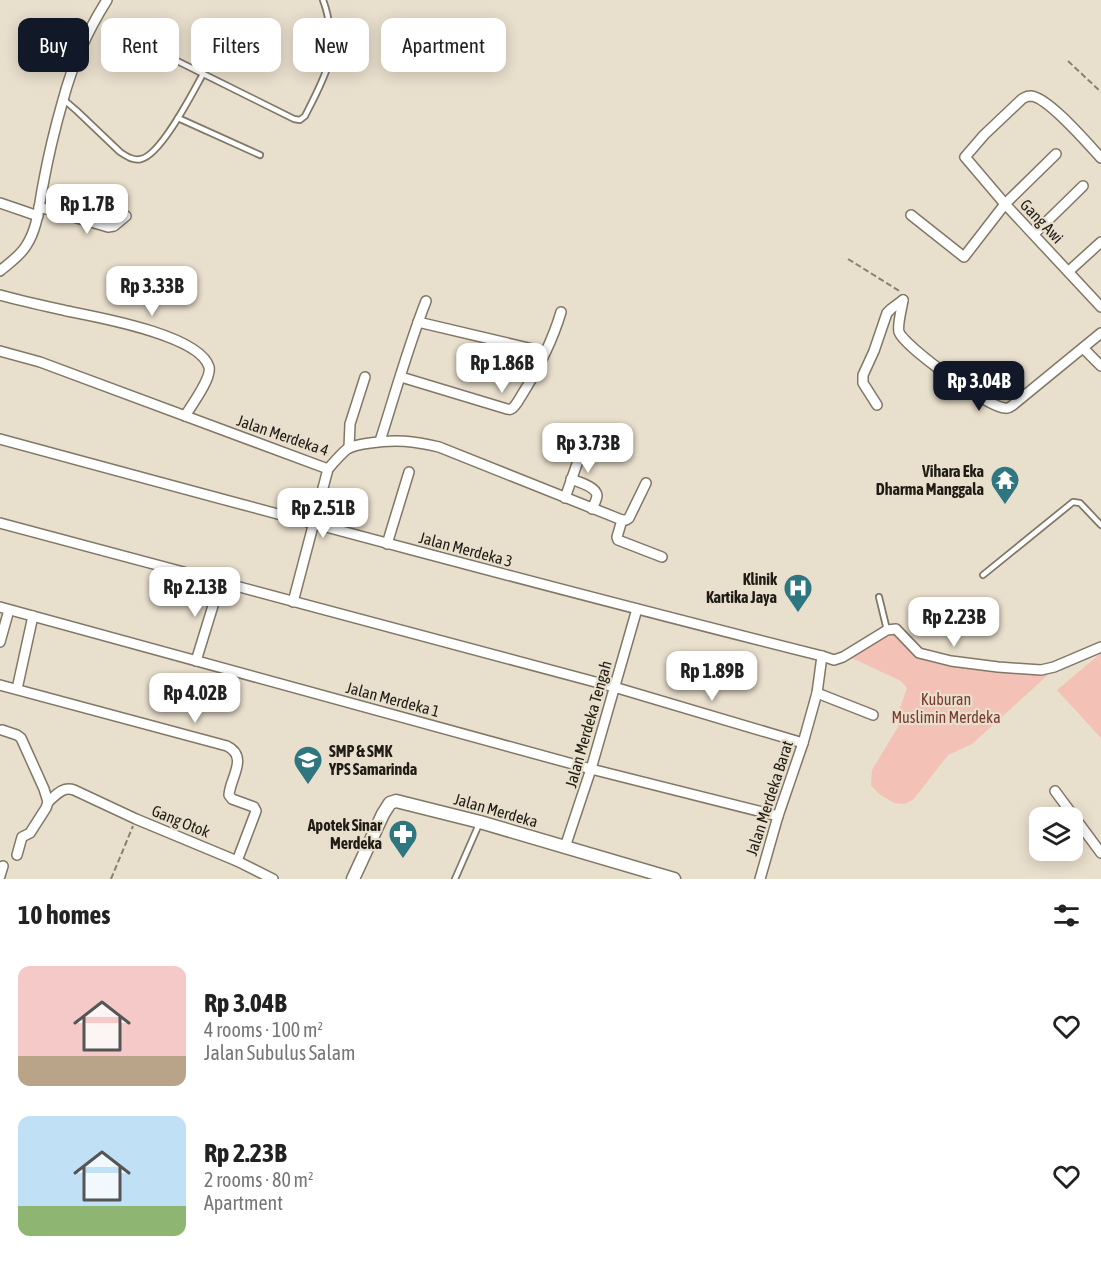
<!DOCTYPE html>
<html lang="en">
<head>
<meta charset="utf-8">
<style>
	body { margin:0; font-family:"Asap Condensed",sans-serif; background:#f6f6f6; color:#222; height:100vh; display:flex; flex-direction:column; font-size:22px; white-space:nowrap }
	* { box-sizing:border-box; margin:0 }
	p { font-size:20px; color:#767676 }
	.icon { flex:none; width:33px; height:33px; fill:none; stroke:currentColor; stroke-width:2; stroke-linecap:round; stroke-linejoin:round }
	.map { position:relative; height:879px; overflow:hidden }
	.side { display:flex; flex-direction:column; background:#fff; flex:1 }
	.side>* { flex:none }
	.banner { position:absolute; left:18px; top:18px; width:600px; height:54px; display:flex; gap:12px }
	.tools { position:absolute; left:1029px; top:807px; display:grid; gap:12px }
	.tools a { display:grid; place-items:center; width:54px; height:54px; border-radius:12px; background:#fff; box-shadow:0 3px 15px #0003; font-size:30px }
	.price { position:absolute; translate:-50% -51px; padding:0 14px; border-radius:12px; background:#fff; color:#222; font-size:20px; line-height:39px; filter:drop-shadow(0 2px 3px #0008) }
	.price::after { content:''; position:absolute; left:50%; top:36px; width:18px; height:14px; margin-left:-9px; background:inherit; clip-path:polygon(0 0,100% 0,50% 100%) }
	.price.active { background:#111827; color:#fff }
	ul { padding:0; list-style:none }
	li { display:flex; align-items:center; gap:18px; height:150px; padding:0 18px }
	li span { display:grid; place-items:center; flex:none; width:168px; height:120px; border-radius:12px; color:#555 }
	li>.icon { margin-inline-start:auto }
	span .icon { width:72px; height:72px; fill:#fffc; stroke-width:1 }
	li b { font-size:26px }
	h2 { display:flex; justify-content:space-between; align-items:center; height:72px; padding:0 18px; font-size:26px }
	.tag { padding:0 21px; border-radius:12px; background:#fff; box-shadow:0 3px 15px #0003; font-size:21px; line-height:54px }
	.tag.active { background:#111827; color:#fff }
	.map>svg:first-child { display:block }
	.green { fill:#f4c1b6 }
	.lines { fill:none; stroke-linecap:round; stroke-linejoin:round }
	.service-casing { stroke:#807767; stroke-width:8 }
	.minor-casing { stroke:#807767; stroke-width:12 }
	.tertiary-casing { stroke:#807767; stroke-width:15 }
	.path { stroke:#878073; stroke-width:2; stroke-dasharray:6 3; stroke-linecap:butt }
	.service { stroke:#fff; stroke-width:4.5 }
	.minor { stroke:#fff; stroke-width:9 }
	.tertiary { stroke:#fff; stroke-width:12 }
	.labels { text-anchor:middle; stroke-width:4.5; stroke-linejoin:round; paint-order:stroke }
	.street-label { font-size:16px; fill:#1f1c15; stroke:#e9dfcd }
	.poi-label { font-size:16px; font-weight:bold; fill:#1f1c15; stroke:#e9dfcd; text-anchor:end }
	.park-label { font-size:16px; fill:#793a2f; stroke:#e9dfcd }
</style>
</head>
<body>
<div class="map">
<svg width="1101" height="879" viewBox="0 0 1101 879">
	<rect width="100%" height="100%" fill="#e9dfcd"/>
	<!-- green -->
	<g class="green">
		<path d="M894 635 918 656 941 665 1050 673 972 744 948 755 913 800 904 804 894 803 879 794 871 785 872 770 898 727 900 708 907 688 901 681 852 658 887 637Z"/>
		<path d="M1101 653V738L1057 690Z"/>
	</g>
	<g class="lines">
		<!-- service casing -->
		<g class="service-casing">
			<g id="service">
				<path d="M139 42 294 119 300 120 305 116C313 100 323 82 328 65 333 46 330 18 323 0"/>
				<path d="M63 99 77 111 120 152C126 156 133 161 141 159 161 155 193 92 203 74"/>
				<path d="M178 118 260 155"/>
				<path d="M983 575 1073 502 1080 503 1101 525"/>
				<path d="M879 597 887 630"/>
				<path d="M455 879 480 822"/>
			</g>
		</g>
		<!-- minor casing -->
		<g class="minor-casing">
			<g id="minor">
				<path d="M1101 158C1088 144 1048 97 1031 96 1026 96 1026 97 1022 99L984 135 965 157 1005 204 1101 307"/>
				<path d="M0 203 38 216"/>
				<path d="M39 207 108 227 114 226 126 216"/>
				<path d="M911 215 964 257 1005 204 1056 154"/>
				<path d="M1034 234 1083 186"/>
				<path d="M0 271C9 263 20 256 26 246 38 228 39 205 43 185 48 157 55 128 63 100 72 66 88 30 107 0"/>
				<path d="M1069 271 1101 242"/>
				<path d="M0 295C22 301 45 306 67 311 97 317 200 335 209 367 212 378 191 406 185 416"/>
				<path d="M903 300C902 308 897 325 899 332 905 347 989 408 1005 408 1009 409 1010 407 1013 405L1101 333"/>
				<path d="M418 322 545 352"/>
				<path d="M1083 348 1101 366"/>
				<path d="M0 351 40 362 328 469C334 462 340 455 347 449 354 445 362 444 370 443 395 439 414 441 439 447L622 520 617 537 618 540 662 557"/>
				<path d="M401 377 507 409C508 409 510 410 511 409 515 407 518 401 520 398 537 371 552 343 561 312"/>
				<path d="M877 405 863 383V375L874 351 887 313 891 309 903 300"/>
				<path d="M0 439C273 513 547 587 822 656L834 660 843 657 887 630 896 629 919 653 951 661 998 667 1041 670 1054 667 1101 647"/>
				<path d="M380 441C395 394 408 347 426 301"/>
				<path d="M349 448 350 424 365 377"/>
				<path d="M571 479C578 482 595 486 597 495 597 499 594 505 592 509"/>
				<path d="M565 498 585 441"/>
				<path d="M622 520H626L629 518 646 483"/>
				<path d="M0 523 614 687 803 743"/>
				<path d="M387 544 409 472"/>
				<path d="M293 602 328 469"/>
				<path d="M0 607 591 769 778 816"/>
				<path d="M0 642 9 610"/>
				<path d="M196 661 220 583"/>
				<path d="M0 685 227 746C249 757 230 778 229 795L232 799 254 807 256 811 237 861"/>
				<path d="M17 689 33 616"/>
				<path d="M817 693 873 715"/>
				<path d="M2 730 17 735 21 738 44 789 48 802 46 808 30 833 22 837 17 855"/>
				<path d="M1055 791 1101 853"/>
				<path d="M48 802C56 795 63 786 74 790L136 819 237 861 273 879"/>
				<path d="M565 847 591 769 637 609"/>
				<path d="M0 876 3 866"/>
				<path d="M760 879 778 816 803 743 817 693 822 656"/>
			</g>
		</g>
		<!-- tertiary casing -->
		<g class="tertiary-casing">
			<path id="tertiary" d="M353 879 383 814 390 803 396 801 480 822 674 879"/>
		</g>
		<!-- path -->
		<g class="path">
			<path d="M1068 61 1101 92"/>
			<path d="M848 259 901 292"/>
			<path d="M111 879 133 826"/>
		</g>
		<!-- service -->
		<use href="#service" class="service"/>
		<!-- minor -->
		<use href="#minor" class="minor"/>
		<!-- tertiary -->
		<use href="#tertiary" class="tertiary"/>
	</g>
	<!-- icons -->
	<defs>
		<g id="temple-pin" transform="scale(1.5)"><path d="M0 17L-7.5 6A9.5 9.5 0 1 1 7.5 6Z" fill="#2f7780" stroke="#e9dfcd"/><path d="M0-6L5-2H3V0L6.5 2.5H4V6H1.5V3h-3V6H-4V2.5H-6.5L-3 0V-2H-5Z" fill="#fff"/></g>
		<g id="hospital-pin" transform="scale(1.5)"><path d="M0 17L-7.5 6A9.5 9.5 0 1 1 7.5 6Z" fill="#2f7780" stroke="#e9dfcd"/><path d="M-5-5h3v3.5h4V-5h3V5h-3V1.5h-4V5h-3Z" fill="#fff"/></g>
		<g id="school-pin" transform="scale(1.5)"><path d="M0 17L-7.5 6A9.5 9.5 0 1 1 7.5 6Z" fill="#2f7780" stroke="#e9dfcd"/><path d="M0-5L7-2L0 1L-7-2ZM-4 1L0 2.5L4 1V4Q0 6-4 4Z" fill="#fff"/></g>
		<g id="pharmacy-pin" transform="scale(1.5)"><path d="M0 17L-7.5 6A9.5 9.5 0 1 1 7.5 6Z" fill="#2f7780" stroke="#e9dfcd"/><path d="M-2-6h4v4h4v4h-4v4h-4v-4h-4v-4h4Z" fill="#fff"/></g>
	</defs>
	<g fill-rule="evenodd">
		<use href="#temple-pin" x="1005" y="480"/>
		<use href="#hospital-pin" x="798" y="588"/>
		<use href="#school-pin" x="308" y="760"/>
		<use href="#pharmacy-pin" x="403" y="834"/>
	</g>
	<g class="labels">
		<!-- street labels -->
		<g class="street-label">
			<text transform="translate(1042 221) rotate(46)" y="6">Gang Awi</text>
			<text transform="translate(283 435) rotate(19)" y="6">Jalan Merdeka 4</text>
			<text transform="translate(466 549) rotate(15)" y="6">Jalan Merdeka 3</text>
			<text transform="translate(393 699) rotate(15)" y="6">Jalan Merdeka 1</text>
			<text transform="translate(588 724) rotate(-74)" y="6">Jalan Merdeka Tengah</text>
			<text transform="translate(769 798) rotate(-72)" y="6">Jalan Merdeka Barat</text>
			<text transform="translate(496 810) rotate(16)" y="6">Jalan Merdeka</text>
			<text transform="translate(181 821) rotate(22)" y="6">Gang Otok</text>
		</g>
		<!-- poi labels -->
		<g class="poi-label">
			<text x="984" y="477">Vihara Eka<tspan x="984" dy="18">Dharma Manggala</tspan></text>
			<text x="777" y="585">Klinik<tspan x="777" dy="18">Kartika Jaya</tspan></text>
			<text x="329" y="757" text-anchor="start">SMP &amp; SMK<tspan x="329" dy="18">YPS Samarinda</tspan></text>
			<text x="382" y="831">Apotek Sinar<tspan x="382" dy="18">Merdeka</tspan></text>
		</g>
		<!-- park labels -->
		<g class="park-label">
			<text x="946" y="705">Kuburan<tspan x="946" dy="18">Muslimin Merdeka</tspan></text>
		</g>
	</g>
</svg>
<div class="tools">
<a><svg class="icon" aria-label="layers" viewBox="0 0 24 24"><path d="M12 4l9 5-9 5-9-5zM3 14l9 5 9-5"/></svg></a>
</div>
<b class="price" style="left:87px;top:235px">Rp 1.7B</b>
<b class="price" style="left:152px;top:317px">Rp 3.33B</b>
<b class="price" style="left:502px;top:394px">Rp 1.86B</b>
<b class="price active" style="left:979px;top:412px">Rp 3.04B</b>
<b class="price" style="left:588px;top:474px">Rp 3.73B</b>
<b class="price" style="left:323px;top:539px">Rp 2.51B</b>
<b class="price" style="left:195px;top:618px">Rp 2.13B</b>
<b class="price" style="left:954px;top:648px">Rp 2.23B</b>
<b class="price" style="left:712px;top:702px">Rp 1.89B</b>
<b class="price" style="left:195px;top:724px">Rp 4.02B</b>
<div class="banner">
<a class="tag active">Buy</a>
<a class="tag">Rent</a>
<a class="tag">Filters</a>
<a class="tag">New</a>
<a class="tag">Apartment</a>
</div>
</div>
<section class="side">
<h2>10 homes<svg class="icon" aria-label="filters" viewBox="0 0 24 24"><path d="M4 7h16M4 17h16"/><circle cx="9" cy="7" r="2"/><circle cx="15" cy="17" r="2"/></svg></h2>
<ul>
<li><span style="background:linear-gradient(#f6c9c9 75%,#b9a48a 0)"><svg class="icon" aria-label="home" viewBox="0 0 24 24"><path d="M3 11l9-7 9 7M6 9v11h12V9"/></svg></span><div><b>Rp 3.04B</b><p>4 rooms · 100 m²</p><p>Jalan Subulus Salam</p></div><svg class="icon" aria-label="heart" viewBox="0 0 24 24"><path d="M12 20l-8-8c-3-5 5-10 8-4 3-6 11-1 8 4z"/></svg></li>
<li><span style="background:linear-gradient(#bfe0f5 75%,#8fb573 0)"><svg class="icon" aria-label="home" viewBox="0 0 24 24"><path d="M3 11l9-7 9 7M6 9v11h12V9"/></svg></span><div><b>Rp 2.23B</b><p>2 rooms · 80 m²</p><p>Apartment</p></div><svg class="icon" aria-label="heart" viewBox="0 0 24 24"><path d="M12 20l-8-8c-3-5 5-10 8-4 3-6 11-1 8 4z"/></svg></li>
</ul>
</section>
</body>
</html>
